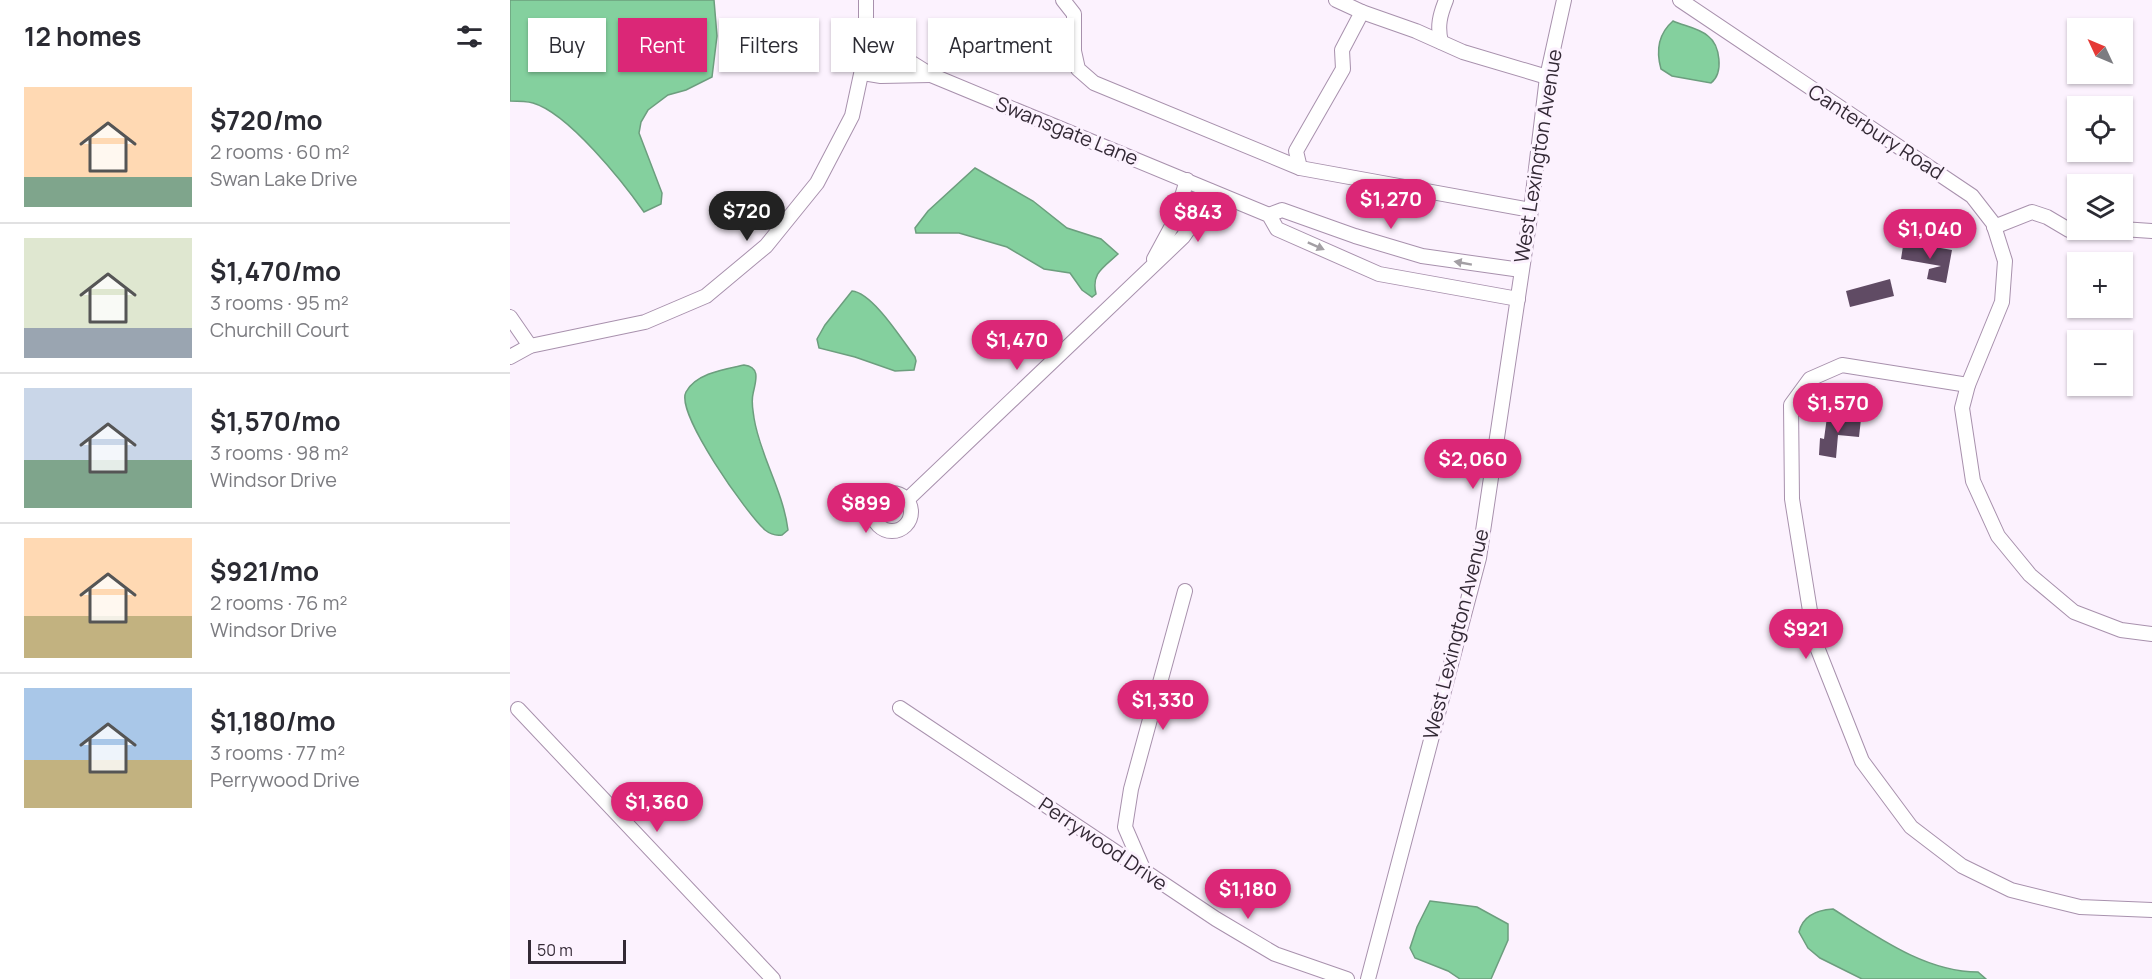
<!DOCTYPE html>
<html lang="en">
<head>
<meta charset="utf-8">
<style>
	body { margin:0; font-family:Manrope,sans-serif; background:#f2f2f3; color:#2b2b33; height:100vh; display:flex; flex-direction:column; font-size:22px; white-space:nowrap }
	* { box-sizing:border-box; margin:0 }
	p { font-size:20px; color:#7c7c81 }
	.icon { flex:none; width:33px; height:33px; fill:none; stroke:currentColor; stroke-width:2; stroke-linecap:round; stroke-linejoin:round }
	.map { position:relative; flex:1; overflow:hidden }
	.side { display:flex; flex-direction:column; background:#fff; width:510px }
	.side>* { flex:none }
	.banner { position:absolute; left:18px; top:18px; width:570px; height:54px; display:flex; gap:12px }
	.needle { width:39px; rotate:314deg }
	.buttons { position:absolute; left:1557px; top:18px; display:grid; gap:12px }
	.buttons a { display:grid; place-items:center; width:66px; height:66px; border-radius:0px; background:#fff; box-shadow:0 2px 4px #0004; font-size:30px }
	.scale { position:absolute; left:18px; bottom:15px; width:98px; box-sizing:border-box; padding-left:6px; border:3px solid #332935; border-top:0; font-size:16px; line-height:21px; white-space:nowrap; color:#332935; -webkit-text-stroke:4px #fcf2fe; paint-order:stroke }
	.price { position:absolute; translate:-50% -51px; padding:0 14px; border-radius:21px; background:#db2777; color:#fff; font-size:20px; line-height:39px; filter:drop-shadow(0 2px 3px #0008) }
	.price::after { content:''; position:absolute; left:50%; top:36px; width:18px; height:14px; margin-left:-9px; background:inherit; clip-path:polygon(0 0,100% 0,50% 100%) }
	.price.on { background:#222; color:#fff }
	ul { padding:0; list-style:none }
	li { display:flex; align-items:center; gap:18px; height:150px; padding:0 24px }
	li+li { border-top:2px solid #e1e1e2 }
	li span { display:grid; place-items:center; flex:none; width:168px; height:120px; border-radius:0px; color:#555 }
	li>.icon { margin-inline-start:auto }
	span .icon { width:72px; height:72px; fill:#fffc; stroke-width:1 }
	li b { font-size:26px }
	h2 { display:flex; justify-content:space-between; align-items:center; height:72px; padding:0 24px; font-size:26px }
	.pill { padding:0 21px; border-radius:0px; background:#fff; box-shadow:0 2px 4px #0004; font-size:21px; line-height:54px }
	.pill.on { background:#db2777; color:#fff }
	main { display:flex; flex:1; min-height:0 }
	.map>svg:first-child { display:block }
	.water { fill:#84d09e; stroke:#6c9e7e; stroke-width:1.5 }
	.building { fill:#604b64 }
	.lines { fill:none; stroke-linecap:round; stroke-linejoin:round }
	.minor-casing { stroke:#a891ad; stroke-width:16 }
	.minor { stroke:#fff; stroke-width:14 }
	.oneway { fill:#a39fa4 }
	.labels { text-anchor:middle; stroke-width:6; stroke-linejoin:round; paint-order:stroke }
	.street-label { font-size:20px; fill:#332935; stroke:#fcf2fe }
</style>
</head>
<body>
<main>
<section class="side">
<h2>12 homes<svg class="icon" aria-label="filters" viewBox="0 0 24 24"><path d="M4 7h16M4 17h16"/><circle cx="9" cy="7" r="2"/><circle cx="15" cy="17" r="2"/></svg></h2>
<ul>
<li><span style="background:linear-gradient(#ffd9b3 75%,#7fa58c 0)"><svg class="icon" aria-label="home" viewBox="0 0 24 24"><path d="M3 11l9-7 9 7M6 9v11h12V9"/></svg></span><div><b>$720/mo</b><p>2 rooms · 60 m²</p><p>Swan Lake Drive</p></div></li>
<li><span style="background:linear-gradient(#dfe7d0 75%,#9aa5b1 0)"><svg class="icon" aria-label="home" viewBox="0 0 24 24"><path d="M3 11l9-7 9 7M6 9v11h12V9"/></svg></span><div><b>$1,470/mo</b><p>3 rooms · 95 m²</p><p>Churchill Court</p></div></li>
<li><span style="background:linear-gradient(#c9d6e8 60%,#7fa58c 0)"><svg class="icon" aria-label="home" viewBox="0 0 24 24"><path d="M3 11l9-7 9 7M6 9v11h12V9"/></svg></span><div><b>$1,570/mo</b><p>3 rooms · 98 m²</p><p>Windsor Drive</p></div></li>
<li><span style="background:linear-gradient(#ffd9b3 65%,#c2b280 0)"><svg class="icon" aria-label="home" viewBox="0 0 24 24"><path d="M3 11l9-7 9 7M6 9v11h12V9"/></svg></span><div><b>$921/mo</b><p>2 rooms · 76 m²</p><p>Windsor Drive</p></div></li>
<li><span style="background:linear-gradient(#a9c7e8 60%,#c2b280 0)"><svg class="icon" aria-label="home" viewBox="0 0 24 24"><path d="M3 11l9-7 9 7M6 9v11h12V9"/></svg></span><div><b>$1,180/mo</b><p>3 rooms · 77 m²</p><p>Perrywood Drive</p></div></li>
</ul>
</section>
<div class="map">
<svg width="1642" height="979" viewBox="0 0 1642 979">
	<rect width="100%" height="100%" fill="#fcf2fe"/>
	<!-- water -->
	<g class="water">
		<path d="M0 0H204L207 36 202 77 176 90 158 95 138 110 131 122 129 133 152 193 151 204 134 212C113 182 58 113 23 103 16 101 7 101 0 101Z"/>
		<path d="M1163 21C1174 26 1189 28 1198 36 1210 45 1214 73 1201 83L1162 76 1151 69C1146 51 1148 34 1163 21Z"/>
		<path d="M465 168 523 201 557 228 591 239 608 254C593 268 581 273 586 294L582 297 572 290 560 273 534 269 497 247 449 233H406L405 228 418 211Z"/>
		<path d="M342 291C363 293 392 340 405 357L406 361 404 370 385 371 345 357 309 348 307 339 315 325Z"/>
		<path d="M234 365C252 367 245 383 243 394 241 402 243 410 244 418 250 456 273 490 278 530L272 535C266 536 260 534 255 530 237 514 165 413 176 392 186 373 216 369 234 365Z"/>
		<path d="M920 901 967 907 998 924V940L981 979H950L938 971 905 958 900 948 907 927Z"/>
		<path d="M1323 909C1366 936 1415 972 1468 972L1476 979H1352L1310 958 1298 948 1289 932C1293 915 1307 910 1323 909Z"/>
	</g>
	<!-- building -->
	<g class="building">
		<path d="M1400 245 1425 250V247L1442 250 1436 283 1417 279 1419 269 1431 266 1391 259 1393 246 1399 247Z"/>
		<path d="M1380 279 1384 296 1340 307 1336 291Z"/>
		<path d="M1317 417 1351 419 1349 437 1328 435 1326 458 1309 455 1310 438 1314 439Z"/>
	</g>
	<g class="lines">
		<!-- minor casing -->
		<g class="minor-casing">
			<g id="minor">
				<path d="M553 0 564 14V51L568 69 584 83 790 168 1021 210"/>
				<path d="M826 0 852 12 906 31 953 52 1037 77"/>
				<path d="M1170 0 1462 196 1483 223 1495 261 1492 302 1458 385 1452 408 1463 481 1488 536 1520 575 1564 612 1611 630 1642 634"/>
				<path d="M931 42C927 26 930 15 936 0"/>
				<path d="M356 51 397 60 421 75 759 215 767 229 869 274 1008 299"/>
				<path d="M353 73 371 76 421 75"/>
				<path d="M790 168 786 151 833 69 832 50 852 12"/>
				<path d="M759 215 772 210 845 236 912 256 1011 270"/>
				<path d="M1484 227 1522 212 1537 217 1559 230H1580"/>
				<path d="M1612 229 1642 231"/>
				<path d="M644 259 664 222 677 180"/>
				<path d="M0 317 20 346"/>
				<path d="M0 357 20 346 135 322 196 296 256 246 307 183 342 116 356 51V0"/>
				<path d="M1458 385 1332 365 1300 379 1281 405 1282 499 1305 642 1352 761 1401 827 1452 866 1501 890 1570 907 1642 910"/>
				<circle cx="382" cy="512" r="19"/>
				<path d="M398 499 673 237 691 211 700 191"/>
				<path d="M390 708 706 919 765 954 837 979"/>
				<path d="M8 709 263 979"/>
				<path d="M634 871 615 827 621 789 675 591"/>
				<path d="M858 979 969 558 1021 210 1037 77 1054 0"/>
			</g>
		</g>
		<!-- minor -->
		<use href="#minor" class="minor"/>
	</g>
	<!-- one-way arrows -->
	<defs><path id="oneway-solid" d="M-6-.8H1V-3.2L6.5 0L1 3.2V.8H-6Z" transform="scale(1.5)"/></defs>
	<g class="oneway">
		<use href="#oneway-solid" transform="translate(806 246) rotate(24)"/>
		<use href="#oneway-solid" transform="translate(953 263) rotate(-170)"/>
	</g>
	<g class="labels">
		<!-- street labels -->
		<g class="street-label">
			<text transform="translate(557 131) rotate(22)" y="7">Swansgate Lane</text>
			<text transform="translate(1366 132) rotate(33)" y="7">Canterbury Road</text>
			<text transform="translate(1028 156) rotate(-81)" y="7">West Lexington Avenue</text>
			<text transform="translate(946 634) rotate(-76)" y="7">West Lexington Avenue</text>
			<text transform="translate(593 844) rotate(34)" y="7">Perrywood Drive</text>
		</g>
	</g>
</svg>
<div class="buttons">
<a><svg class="needle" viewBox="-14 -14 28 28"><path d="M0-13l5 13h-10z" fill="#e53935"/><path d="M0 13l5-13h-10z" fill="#7c7c81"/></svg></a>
<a><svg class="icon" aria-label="locate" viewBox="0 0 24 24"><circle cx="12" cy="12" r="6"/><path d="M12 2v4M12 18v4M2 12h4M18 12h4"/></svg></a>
<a><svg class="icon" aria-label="layers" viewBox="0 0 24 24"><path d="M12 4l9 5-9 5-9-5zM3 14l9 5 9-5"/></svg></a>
<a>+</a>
<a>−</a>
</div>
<div class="scale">50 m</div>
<b class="price" style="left:881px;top:230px">$1,270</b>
<b class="price on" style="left:237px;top:242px">$720</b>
<b class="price" style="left:688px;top:243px">$843</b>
<b class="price" style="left:1420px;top:260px">$1,040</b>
<b class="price" style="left:507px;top:371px">$1,470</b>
<b class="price" style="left:1328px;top:434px">$1,570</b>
<b class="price" style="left:963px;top:490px">$2,060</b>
<b class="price" style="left:356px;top:534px">$899</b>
<b class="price" style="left:1296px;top:660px">$921</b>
<b class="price" style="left:653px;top:731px">$1,330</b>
<b class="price" style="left:147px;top:833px">$1,360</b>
<b class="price" style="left:738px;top:920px">$1,180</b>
<div class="banner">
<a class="pill">Buy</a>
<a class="pill on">Rent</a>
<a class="pill">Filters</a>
<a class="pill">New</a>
<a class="pill">Apartment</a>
</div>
</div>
</main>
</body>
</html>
